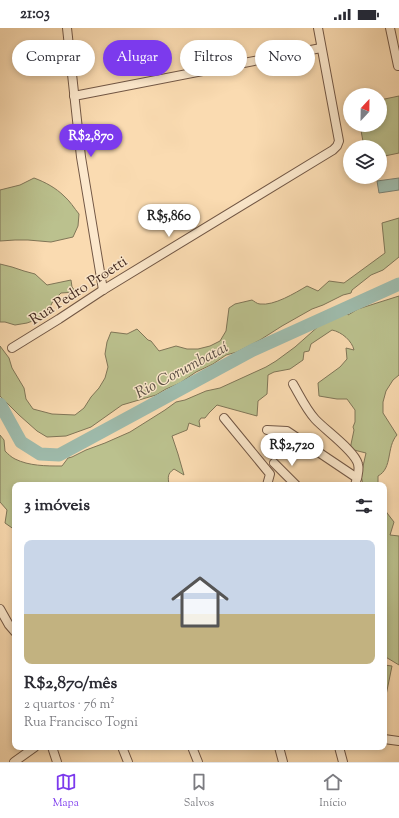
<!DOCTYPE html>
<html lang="pt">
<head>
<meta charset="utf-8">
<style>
	body { margin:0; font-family:"Sorts Mill Goudy",serif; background:#f2f2f3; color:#2b2b33; height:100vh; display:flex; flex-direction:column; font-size:15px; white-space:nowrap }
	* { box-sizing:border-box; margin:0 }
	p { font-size:13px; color:#7c7c81 }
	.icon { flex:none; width:22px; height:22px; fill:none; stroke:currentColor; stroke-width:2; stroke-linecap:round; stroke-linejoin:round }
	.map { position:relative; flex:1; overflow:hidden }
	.details { position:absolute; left:12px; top:454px; width:375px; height:268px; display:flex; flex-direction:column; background:#fff; border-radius:8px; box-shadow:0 2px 6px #0003 }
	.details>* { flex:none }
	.banner { position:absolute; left:12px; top:12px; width:375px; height:36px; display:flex; gap:8px }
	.needle { width:26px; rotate:22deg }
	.controls { position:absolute; left:343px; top:60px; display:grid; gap:8px }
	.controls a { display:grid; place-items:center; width:44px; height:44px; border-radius:50%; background:#fff; box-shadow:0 2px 6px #0003; font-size:20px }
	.price { position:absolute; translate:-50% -34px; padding:0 9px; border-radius:14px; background:#fff; color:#222; font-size:13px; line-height:26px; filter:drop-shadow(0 1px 2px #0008) }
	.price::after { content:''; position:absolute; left:50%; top:24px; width:12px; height:9px; margin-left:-6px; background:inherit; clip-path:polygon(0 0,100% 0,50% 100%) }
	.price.active { background:#7c3aed; color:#fff }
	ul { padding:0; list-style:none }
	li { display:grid; align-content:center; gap:8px; height:212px; padding:0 12px }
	li span { display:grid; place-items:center; height:124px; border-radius:8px; color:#555 }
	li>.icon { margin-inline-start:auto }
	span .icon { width:72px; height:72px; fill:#fffc; stroke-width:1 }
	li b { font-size:17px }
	h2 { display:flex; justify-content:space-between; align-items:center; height:48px; padding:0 12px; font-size:17px }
	.tag { padding:0 14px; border-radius:18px; background:#fff; box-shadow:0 2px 6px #0003; font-size:14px; line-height:36px }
	.tag.active { background:#7c3aed; color:#fff }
	.status { display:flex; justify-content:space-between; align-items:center; height:28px; padding:0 20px; background:#fff; direction:ltr }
	.status svg { height:11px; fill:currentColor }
	.tabs { display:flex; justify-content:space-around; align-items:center; height:56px; border-top:1px solid #e1e1e2; background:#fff; font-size:11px; color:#7c7c81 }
	.tabs a { display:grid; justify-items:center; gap:2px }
	.tabs .active { color:#7c3aed }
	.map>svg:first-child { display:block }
	.green { fill:#bbc18e; stroke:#807658 }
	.water { fill:#9ebbac; stroke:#7a8174 }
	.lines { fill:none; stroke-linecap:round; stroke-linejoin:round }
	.river { stroke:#9ebbac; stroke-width:13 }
	.street-casing { stroke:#725745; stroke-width:10 }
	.street { stroke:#fce8cc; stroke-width:8 }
	.labels { text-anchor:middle; stroke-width:3; stroke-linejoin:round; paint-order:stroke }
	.street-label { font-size:15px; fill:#442b21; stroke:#fce8cc }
	.water-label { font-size:16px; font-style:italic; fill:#5a4f44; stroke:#fce8cc }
</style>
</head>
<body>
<div class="status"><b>21:03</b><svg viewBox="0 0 49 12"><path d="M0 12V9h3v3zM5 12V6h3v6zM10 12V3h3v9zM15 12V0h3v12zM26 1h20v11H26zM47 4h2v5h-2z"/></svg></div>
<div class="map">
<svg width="399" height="734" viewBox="0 0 399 734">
	<rect width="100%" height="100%" fill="#fadbb1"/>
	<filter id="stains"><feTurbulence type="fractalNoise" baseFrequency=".005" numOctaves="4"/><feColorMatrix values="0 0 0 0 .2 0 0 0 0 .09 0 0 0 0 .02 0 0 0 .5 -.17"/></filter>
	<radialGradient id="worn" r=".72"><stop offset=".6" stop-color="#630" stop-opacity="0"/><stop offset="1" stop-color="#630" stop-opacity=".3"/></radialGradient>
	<!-- green -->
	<g class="green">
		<path d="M399 68V125L380 129V119H364L360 97H380V72Z"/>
		<path d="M34 150C45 154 56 160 64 168 70 173 74 180 79 186L78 198 73 209 51 214 28 212H15L0 213V162L20 157Z"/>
		<path d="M399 190V229L383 242 371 247 352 262 351 265 343 267 323 277 312 281 282 298 260 312 237 324 226 327 213 336 196 344 180 355 166 361 156 367 122 377 91 399 66 408 47 409 37 403 19 387 0 368V318L9 330 12 340 24 360 26 371 33 381 52 386 75 387 84 380 91 369 99 360 105 350 108 339 105 326 107 314 111 304 127 306 137 301 148 312 151 313 159 323 176 318 187 321H198L210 318 220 313 226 303 229 280 235 276 252 272C254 273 257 276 260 276 274 278 295 265 307 258L318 263 329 253 344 255 385 225 382 195Z"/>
		<path d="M0 236 12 239 24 243 35 246 47 257 71 252 72 259 76 264 61 265 53 273 48 283 38 291 27 295 15 297 5 294H0Z"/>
		<path d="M399 268V347L393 352 386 363 383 374V385L397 407C386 419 393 440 378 448V457H363L361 447 366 425 350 421 354 402 353 399 355 394V382L347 371H337L319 368 318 355 340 339 347 331 346 320 354 322C352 313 342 304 332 302L311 316 309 323 304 324 303 332 290 341 274 344 268 347 267 366 258 373 257 388 217 377 209 385 205 390H201L199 393 200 399 189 395 187 402 172 408 178 426 184 447 174 441C167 446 168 449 169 457L126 456 125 457H15V502L5 495 7 482 0 474V407L4 412 5 423C8 426 11 429 15 431 29 438 46 438 62 438L68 430 72 429 86 422 105 415 130 404 165 382 176 374 185 372 206 363 220 360 266 339 276 333 295 319 321 296 332 292 347 283 348 287 358 281Z"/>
		<path d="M384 479 387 485 394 494 390 507 399 508V637L384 628Z"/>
		<path d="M384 637 392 638 384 677Z"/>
	</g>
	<!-- water -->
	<path class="water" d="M399 150V162L379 165 377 153Z"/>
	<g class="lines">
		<!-- river -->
		<path class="river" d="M0 376 21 414 40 426 59 427 253 322 399 256"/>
		<!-- street casing -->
		<g class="street-casing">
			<g id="street">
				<path d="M67 0 81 129 103 262"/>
				<path d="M390 0 398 38"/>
				<path d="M74 68 321 20"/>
				<path d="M12 320 59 291 103 262 333 122 337 118 339 113 318 0"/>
				<path d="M293 356C300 368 306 381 315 391 325 402 355 423 358 436 360 443 357 450 355 457"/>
				<path d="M224 390 270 446 267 457"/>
				<path d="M267 402 287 403 357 450"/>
				<path d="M274 435 296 457"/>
				<path d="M0 581 9 597 15 604"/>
				<path d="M384 711 399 713"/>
				<path d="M52 719 57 734"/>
				<path d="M122 719 128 734"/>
				<path d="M192 719 198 734"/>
				<path d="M279 719 283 734"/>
				<path d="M339 719 343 734"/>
				<path d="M14 734 35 719"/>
			</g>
		</g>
		<!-- street -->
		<use href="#street" class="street"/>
	</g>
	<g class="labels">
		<!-- street labels -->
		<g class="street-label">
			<text transform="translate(78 262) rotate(-33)" y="5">Rua Pedro Proetti</text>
		</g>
		<!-- water labels -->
		<g class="water-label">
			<text transform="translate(181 341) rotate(-28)" y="6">Rio Corumbataí</text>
		</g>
	</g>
	<rect width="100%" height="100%" filter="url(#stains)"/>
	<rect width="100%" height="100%" fill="url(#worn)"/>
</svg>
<div class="controls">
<a><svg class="needle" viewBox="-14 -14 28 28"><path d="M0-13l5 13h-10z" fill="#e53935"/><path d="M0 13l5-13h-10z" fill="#7c7c81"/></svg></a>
<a><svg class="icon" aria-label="layers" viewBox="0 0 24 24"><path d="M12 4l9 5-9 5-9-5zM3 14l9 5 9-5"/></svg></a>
</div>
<b class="price active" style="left:91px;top:130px">R$2,870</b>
<b class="price" style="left:169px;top:210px">R$5,860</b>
<b class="price" style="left:292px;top:439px">R$2,720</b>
<div class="banner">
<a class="tag">Comprar</a>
<a class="tag active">Alugar</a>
<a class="tag">Filtros</a>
<a class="tag">Novo</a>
</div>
<section class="details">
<h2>3 imóveis<svg class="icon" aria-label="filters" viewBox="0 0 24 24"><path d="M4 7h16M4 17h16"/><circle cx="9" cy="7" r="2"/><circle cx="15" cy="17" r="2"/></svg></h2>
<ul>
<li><span style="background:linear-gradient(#c9d6e8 60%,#c2b280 0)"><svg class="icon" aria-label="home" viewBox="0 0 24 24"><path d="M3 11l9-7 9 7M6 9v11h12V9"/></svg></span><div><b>R$2,870/mês</b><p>2 quartos · 76 m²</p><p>Rua Francisco Togni</p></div></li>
</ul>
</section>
</div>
<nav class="tabs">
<a class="active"><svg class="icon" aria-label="map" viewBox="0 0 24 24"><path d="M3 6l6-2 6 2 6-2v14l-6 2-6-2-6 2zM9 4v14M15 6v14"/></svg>Mapa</a>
<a><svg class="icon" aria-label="saved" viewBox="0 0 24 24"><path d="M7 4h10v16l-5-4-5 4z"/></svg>Salvos</a>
<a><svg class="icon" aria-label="home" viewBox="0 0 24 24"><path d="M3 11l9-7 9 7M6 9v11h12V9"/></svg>Início</a>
</nav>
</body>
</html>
